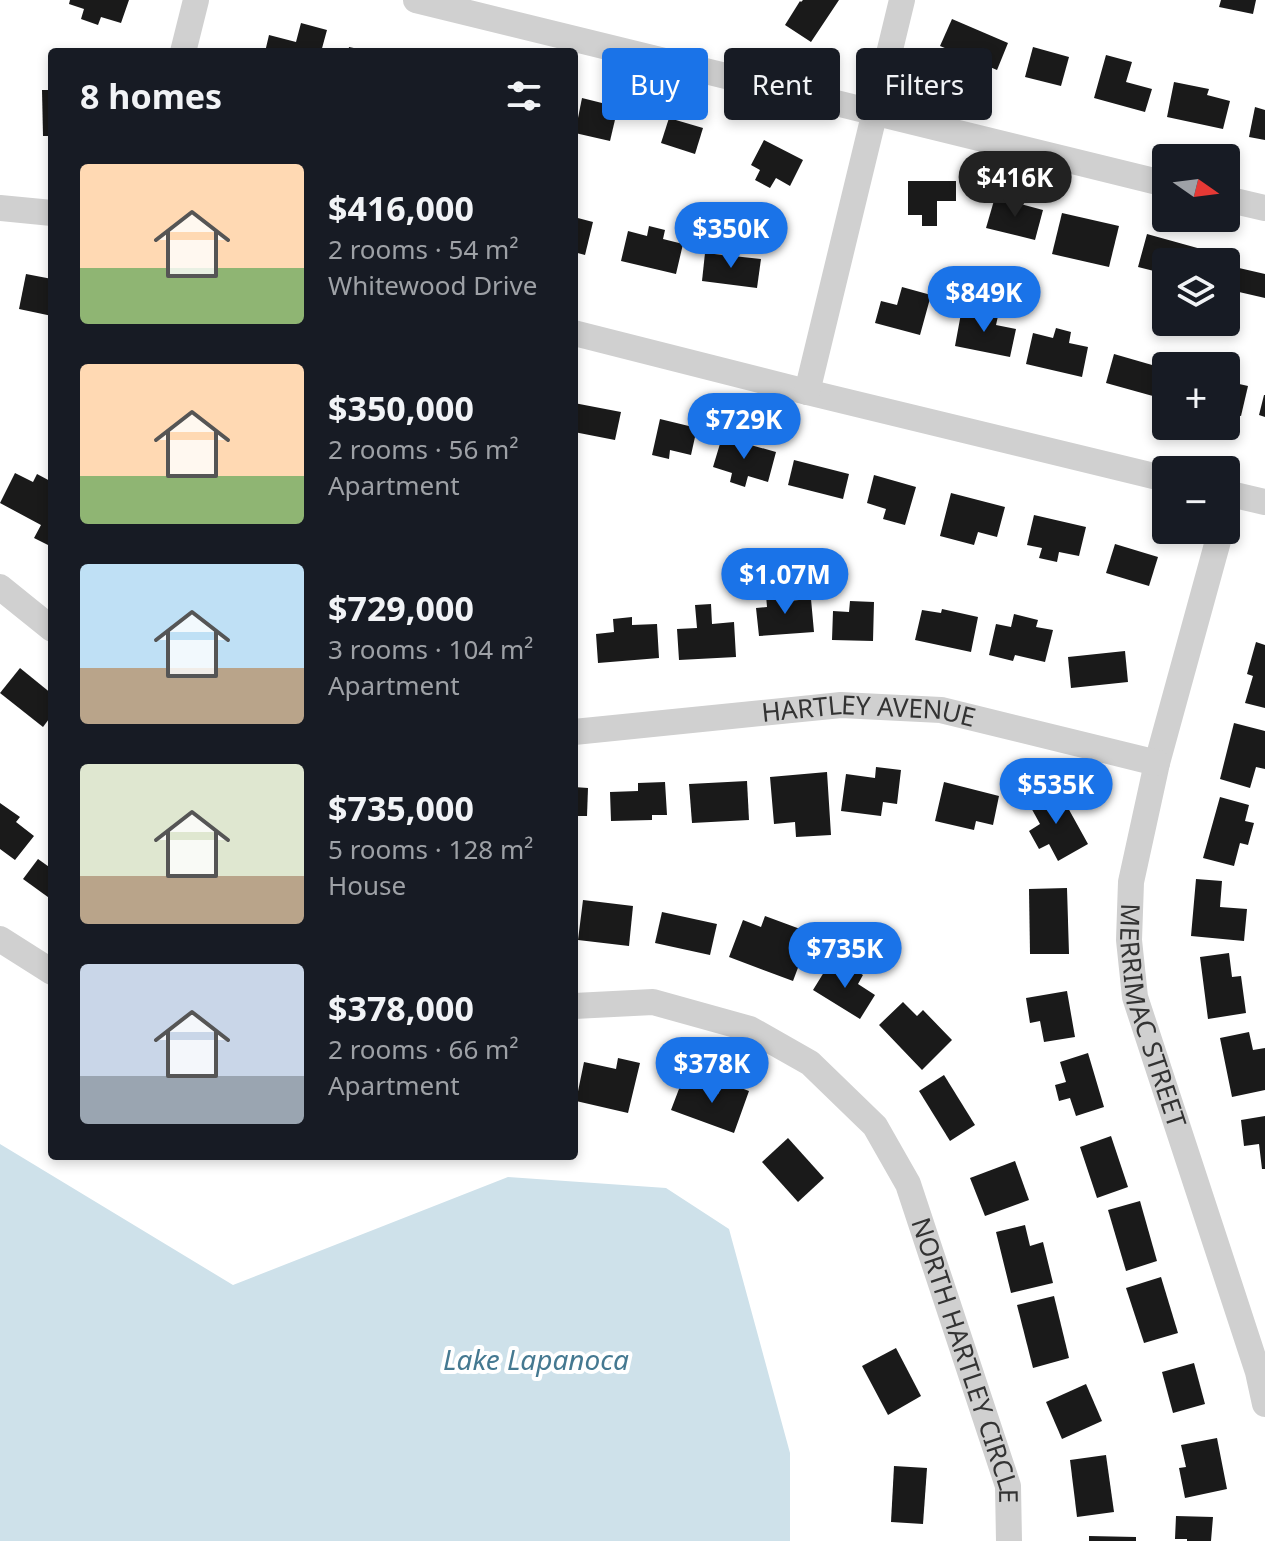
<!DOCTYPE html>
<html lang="en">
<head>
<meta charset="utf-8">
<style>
	body { margin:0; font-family:"Noto Sans",sans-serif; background:#20242c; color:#f1f3f6; height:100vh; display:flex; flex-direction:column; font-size:30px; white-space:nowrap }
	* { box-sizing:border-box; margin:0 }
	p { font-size:26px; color:#9ea1a6 }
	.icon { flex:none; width:44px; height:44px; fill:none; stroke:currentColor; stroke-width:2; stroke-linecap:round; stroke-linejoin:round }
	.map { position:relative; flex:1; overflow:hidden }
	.details { position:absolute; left:48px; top:48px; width:530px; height:1112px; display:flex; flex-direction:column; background:#171b24; border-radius:8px; box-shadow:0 4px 12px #0003 }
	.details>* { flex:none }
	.hud { position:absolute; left:602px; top:48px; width:542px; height:72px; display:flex; gap:16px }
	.needle { width:52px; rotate:104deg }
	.fabs { position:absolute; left:1152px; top:144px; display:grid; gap:16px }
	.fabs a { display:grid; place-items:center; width:88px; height:88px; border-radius:8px; background:#171b24; box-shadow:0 4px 12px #0003; font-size:40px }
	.price { position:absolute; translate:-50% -68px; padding:0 18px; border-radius:28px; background:#1a73e8; color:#fff; font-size:26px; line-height:52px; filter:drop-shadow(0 2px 4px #0008) }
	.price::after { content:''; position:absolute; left:50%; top:48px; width:24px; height:18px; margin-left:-12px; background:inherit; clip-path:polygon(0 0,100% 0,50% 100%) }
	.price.selected { background:#222; color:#fff }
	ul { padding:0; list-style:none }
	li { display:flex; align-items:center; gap:24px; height:200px; padding:0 32px }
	li span { display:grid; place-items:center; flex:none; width:224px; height:160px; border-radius:8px; color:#555 }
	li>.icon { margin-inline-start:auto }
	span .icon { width:96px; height:96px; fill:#fffc; stroke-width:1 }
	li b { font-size:34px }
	h2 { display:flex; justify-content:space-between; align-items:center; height:96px; padding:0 32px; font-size:34px }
	.chip { padding:0 28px; border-radius:8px; background:#171b24; box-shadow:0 4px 12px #0003; font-size:28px; line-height:72px }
	.chip.selected { background:#1a73e8; color:#fff }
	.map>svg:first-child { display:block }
	.water { fill:#cee1ea }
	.building { fill:#1a1a1a }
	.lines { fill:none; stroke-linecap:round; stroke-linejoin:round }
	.minor { stroke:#d0d0d0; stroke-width:26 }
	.labels { text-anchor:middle; stroke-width:8; stroke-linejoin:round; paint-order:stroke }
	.street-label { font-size:26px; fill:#333; stroke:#fff }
	.water-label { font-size:28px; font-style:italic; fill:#457991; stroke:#fff }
</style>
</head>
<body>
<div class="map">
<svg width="1265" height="1541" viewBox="0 0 1265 1541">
	<rect width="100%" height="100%" fill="#fff"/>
	<!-- water -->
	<path class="water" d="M0 1144 233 1285 508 1177 666 1188 729 1229 790 1453V1541H0Z"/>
	<!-- building -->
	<g class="building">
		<path d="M70 0H129L121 23 101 17 98 25 81 19 84 9 69 4Z"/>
		<path d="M803 0H839L811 42 785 25 800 1 801 2Z"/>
		<path d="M1221 0H1256L1253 14 1219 7Z"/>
		<path d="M952 19 1008 43 997 70 940 46Z"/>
		<path d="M301 23 327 30 321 52H265L269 35 296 42Z"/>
		<path d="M349 47 368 51 367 52H348Z"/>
		<path d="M1033 47 1069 57 1061 86 1025 77Z"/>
		<path d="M1106 55 1132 62 1126 82 1152 89 1145 112 1094 98Z"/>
		<path d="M1174 82 1209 89 1207 95 1230 101 1223 129 1167 117Z"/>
		<path d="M42 90H52V136H43Z"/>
		<path d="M582 98 618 107 610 141 575 133Z"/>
		<path d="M1255 107 1265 110V140L1249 137Z"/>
		<path d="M669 118 703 128 695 154 661 143Z"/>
		<path d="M764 140 803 160 790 186 776 178 770 188 755 180 760 170 751 165Z"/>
		<path d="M908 181H956V201H937V226H922V215H908Z"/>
		<path d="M995 197 1043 210 1035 240 986 228Z"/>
		<path d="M1062 213 1119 226 1109 267 1052 254Z"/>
		<path d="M574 217 593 222 585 255 574 252Z"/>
		<path d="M649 226 665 230 663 239 683 244 676 274 621 261 628 231 647 236Z"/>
		<path d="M1147 234 1201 249 1198 262H1166V274L1138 267Z"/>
		<path d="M705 253 761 259 757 288 702 281Z"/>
		<path d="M1226 265 1265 274V298L1226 289Z"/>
		<path d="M26 274 52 279V316L19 309Z"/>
		<path d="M902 287 931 295 920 335 875 323 881 301 897 305Z"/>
		<path d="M962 308 998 316 996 325 1016 329 1010 357 955 346Z"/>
		<path d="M1056 328 1071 332 1069 343 1088 347 1082 377 1026 364 1033 333 1053 338Z"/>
		<path d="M1114 354 1166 369V378L1160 398 1106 383Z"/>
		<path d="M1226 381 1248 386 1241 416 1226 413Z"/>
		<path d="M1264 395H1265V417L1259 415Z"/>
		<path d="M574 403 621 412 615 440 574 432Z"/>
		<path d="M660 419 697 428 691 455 670 450 669 459 652 455Z"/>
		<path d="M722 437 776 452 768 482 748 476 745 487 730 482 732 473 713 467Z"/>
		<path d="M794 460 849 474 843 499 788 485Z"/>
		<path d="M15 473 33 482 37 474 52 482V536L48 545 34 538 41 525 0 503Z"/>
		<path d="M874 475 916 487 905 525 883 519 886 509 867 503Z"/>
		<path d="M951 493 1005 507 997 537 978 532 974 545 940 536Z"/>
		<path d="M1034 515 1086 527 1079 556 1059 552 1057 562 1039 558 1042 548 1027 545Z"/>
		<path d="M1115 544 1158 557 1149 586 1106 573Z"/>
		<path d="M787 594V601L811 599 814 632 759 636 756 608 767 607 766 595Z"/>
		<path d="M850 601 874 602 873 641 832 640 833 611 849 612Z"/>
		<path d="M711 604 712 624 734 622 736 657 679 660 677 629 697 628 695 605Z"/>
		<path d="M942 609 978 617 971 652 915 640 922 610 941 613Z"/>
		<path d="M1014 614 1038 620 1036 627 1053 630 1045 662 1015 655 1013 661 989 655 996 624 1011 627Z"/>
		<path d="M632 617V625L657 624 659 658 598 663 596 634 614 632 613 619Z"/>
		<path d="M1256 642 1265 645V708L1245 703 1253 676 1247 674Z"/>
		<path d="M1125 651 1128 682 1071 688 1068 657Z"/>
		<path d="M20 668 52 694V715L43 727 0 693Z"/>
		<path d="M1234 723 1265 731V769L1256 767 1250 788 1220 779Z"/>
		<path d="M876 767 901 770 897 804 883 802 881 816 841 811 846 774 875 778Z"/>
		<path d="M827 772 831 835 796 837 795 822 774 824 770 777Z"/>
		<path d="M747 781 749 820 692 823 689 784Z"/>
		<path d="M665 782 667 815H652V820L611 821 610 792 638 791V783Z"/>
		<path d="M944 782 999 796 993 825 976 821 974 830 935 821Z"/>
		<path d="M574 787 588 788 587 816H574Z"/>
		<path d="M1057 788 1088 844 1058 861 1049 844 1039 849 1029 831 1040 824 1029 804Z"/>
		<path d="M1220 797 1249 805 1245 821 1254 823 1248 845 1240 843 1234 866 1203 858Z"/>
		<path d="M0 803 20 817 16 822 34 836 15 860 0 849Z"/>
		<path d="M38 859 52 869V900L23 879Z"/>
		<path d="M1196 879 1222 881 1220 907 1247 909 1244 941 1191 936Z"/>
		<path d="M1067 888 1069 954H1030L1029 889Z"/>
		<path d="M583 900 633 906 629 946 578 940Z"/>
		<path d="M662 912 717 924 710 955 655 943Z"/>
		<path d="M765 916 811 933 793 981 729 957 743 920 761 927Z"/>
		<path d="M1229 953 1232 977 1241 976 1246 1013 1208 1019 1200 957Z"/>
		<path d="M829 964 844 973 848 966 863 975 858 984 875 995 860 1019 813 990Z"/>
		<path d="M1067 991 1075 1037 1044 1042 1040 1021 1030 1023 1026 998Z"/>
		<path d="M903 1002 917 1016 923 1010 952 1040 922 1070 879 1025Z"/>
		<path d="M1249 1032 1253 1050 1265 1048V1090L1232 1097 1220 1038Z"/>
		<path d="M1088 1053 1104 1107 1076 1116 1070 1098 1059 1101 1055 1085 1066 1082 1060 1062Z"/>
		<path d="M618 1058 640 1063 628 1113 576 1101 584 1062 616 1069Z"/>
		<path d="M944 1075 975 1125 950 1141 919 1091Z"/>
		<path d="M682 1081 718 1094 723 1081 749 1091 734 1133 671 1110Z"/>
		<path d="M1265 1116V1169H1262L1259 1144 1244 1146 1241 1120Z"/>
		<path d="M1111 1136 1128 1187 1097 1198 1080 1147Z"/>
		<path d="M788 1138 824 1178 798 1202 762 1162Z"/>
		<path d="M1015 1161 1029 1200 985 1216 970 1178Z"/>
		<path d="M1140 1201 1157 1261 1126 1271 1108 1210Z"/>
		<path d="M1025 1225 1030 1246 1043 1242 1053 1283 1011 1293 996 1232Z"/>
		<path d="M1161 1277 1178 1333 1144 1343 1126 1288Z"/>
		<path d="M1054 1296 1069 1358 1033 1368 1017 1305Z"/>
		<path d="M896 1348 921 1396 888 1415 862 1366Z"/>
		<path d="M1194 1363 1205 1404 1173 1413 1162 1372Z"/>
		<path d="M1086 1384 1102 1421 1062 1439 1046 1402Z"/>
		<path d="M1217 1438 1227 1489 1185 1498 1179 1468 1186 1467 1181 1445Z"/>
		<path d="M1106 1455 1114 1512 1077 1517 1070 1460Z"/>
		<path d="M894 1466 927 1468 923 1524 891 1522Z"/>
		<path d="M1176 1516 1213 1517 1211 1541H1187V1539H1175Z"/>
		<path d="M1089 1536 1136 1537V1541H1089Z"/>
	</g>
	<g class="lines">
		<!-- minor -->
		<g class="minor">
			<path d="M416 0 1166 184"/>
			<path d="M183 52 196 0"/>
			<path d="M1226 199 1265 208"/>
			<path d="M0 208 52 213"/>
			<path d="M574 333 807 392 1166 479"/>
			<path d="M807 392 902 0"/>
			<path d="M1226 493 1265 502"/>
			<path id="s1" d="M1221 530 1157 763 1131 882 1129 940 1135 997 1258 1372 1265 1404"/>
			<path d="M0 587 52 629"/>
			<path id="s2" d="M574 732 841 705 941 710 1157 763"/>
			<path d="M0 939 52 972"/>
			<path id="s3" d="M574 1006 653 1002 750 1029 810 1063 875 1126 908 1184 1008 1486 1009 1541"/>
		</g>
	</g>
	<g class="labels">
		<!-- street labels -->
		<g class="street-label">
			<text dy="9" stroke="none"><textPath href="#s2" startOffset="296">HARTLEY AVENUE</textPath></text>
			<text dy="9" stroke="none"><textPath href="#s1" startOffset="500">MERRIMAC STREET</textPath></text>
			<text dy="9" stroke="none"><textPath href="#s3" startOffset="592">NORTH HARTLEY CIRCLE</textPath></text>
		</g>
		<!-- water labels -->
		<g class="water-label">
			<text x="536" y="1370">Lake Lapanoca</text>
		</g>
	</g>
</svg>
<div class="fabs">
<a><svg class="needle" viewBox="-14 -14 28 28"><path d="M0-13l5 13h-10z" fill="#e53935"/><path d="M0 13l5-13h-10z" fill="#9ea1a6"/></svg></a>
<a><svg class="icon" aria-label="layers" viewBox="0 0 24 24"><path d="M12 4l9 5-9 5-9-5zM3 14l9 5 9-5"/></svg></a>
<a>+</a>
<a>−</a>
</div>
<b class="price selected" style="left:1015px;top:219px">$416K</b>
<b class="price" style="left:731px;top:270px">$350K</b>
<b class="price" style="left:984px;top:334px">$849K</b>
<b class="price" style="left:744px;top:461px">$729K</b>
<b class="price" style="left:785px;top:616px">$1.07M</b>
<b class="price" style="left:1056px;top:826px">$535K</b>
<b class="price" style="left:845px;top:990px">$735K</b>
<b class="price" style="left:712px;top:1105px">$378K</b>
<div class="hud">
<a class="chip selected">Buy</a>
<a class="chip">Rent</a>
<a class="chip">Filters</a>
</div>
<section class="details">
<h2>8 homes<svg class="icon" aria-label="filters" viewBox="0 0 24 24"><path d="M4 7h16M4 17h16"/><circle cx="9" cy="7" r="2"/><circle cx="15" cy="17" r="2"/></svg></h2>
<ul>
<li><span style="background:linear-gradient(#ffd9b3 65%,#8fb573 0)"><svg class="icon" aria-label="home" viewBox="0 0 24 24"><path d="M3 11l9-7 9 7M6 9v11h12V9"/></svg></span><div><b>$416,000</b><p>2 rooms · 54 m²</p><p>Whitewood Drive</p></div></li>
<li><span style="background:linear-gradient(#ffd9b3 70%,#8fb573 0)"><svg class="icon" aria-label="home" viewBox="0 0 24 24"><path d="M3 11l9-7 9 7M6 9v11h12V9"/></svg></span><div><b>$350,000</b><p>2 rooms · 56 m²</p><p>Apartment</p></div></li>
<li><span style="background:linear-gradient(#bfe0f5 65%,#b9a48a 0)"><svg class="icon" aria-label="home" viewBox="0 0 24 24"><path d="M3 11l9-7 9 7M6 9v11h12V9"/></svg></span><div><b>$729,000</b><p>3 rooms · 104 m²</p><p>Apartment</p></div></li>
<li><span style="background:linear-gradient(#dfe7d0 70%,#b9a48a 0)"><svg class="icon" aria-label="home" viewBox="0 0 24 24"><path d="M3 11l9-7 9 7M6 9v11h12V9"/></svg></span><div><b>$735,000</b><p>5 rooms · 128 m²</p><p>House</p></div></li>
<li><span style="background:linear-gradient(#c9d6e8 70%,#9aa5b1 0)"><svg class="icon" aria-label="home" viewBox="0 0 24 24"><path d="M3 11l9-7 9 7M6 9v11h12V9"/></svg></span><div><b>$378,000</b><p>2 rooms · 66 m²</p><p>Apartment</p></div></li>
</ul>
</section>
</div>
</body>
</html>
